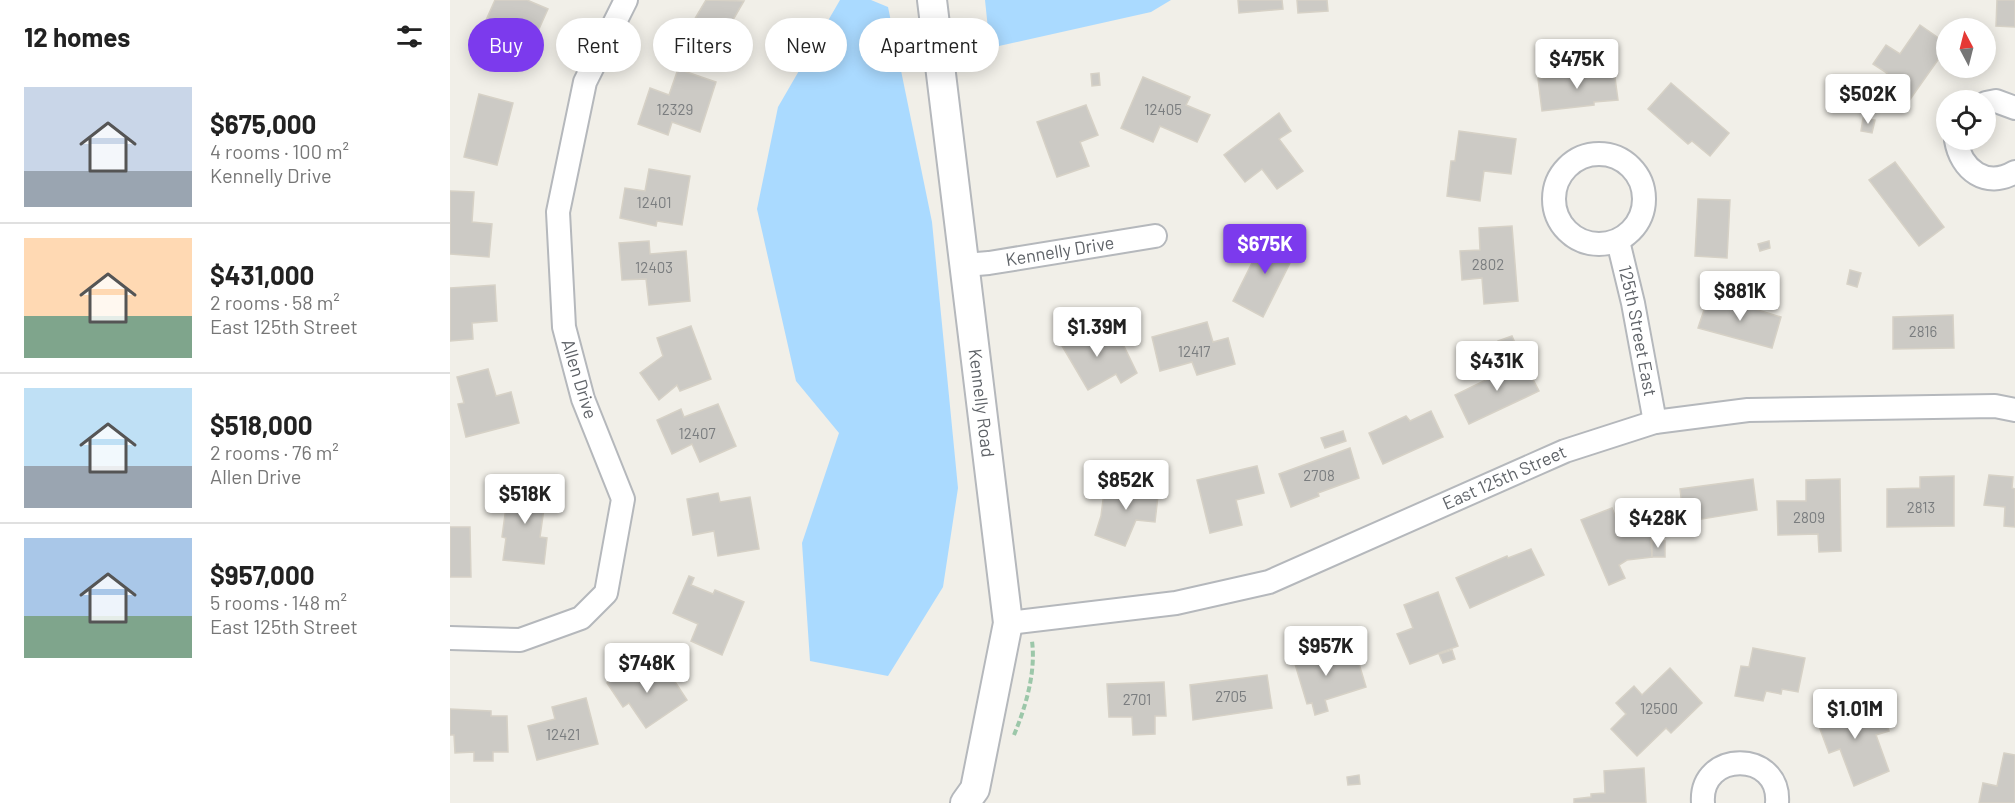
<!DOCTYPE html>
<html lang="en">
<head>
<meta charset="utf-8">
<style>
	body { margin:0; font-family:Barlow,sans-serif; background:#f6f6f6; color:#222; height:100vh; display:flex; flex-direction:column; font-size:22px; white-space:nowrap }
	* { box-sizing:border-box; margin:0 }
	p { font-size:20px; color:#767676 }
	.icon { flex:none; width:33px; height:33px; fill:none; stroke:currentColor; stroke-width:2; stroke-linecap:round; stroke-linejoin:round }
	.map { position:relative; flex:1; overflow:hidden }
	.panel { display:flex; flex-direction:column; background:#fff; width:450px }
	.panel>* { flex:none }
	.hud { position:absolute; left:18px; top:18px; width:570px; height:54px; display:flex; gap:12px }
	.needle { width:39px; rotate:353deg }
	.tools { position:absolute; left:1486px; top:18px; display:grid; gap:12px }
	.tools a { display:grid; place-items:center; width:60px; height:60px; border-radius:50%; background:#fff; box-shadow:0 3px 15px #0003; font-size:30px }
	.price { position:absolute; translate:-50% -51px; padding:0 14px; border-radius:6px; background:#fff; color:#222; font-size:20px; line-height:39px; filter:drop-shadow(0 2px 3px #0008) }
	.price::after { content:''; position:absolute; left:50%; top:36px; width:18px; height:14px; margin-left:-9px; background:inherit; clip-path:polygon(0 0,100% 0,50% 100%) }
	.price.active { background:#7c3aed; color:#fff }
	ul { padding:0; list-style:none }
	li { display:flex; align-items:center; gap:18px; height:150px; padding:0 24px }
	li+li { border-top:2px solid #e0e0e0 }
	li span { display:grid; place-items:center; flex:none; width:168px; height:120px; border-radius:0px; color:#555 }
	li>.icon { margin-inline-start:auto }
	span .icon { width:72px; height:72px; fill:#fffc; stroke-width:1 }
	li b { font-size:26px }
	h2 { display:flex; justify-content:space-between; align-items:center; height:72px; padding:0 24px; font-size:26px }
	.pill { padding:0 21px; border-radius:27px; background:#fff; box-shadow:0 3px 15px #0003; font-size:21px; line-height:54px }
	.pill.active { background:#7c3aed; color:#fff }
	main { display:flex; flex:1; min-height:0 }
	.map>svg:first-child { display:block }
	.water { fill:#aadaff }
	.building { fill:#cccac5; stroke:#d6d1c6; stroke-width:1.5 }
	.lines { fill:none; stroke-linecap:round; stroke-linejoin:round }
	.minor-casing { stroke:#b5b8bc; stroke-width:26 }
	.tertiary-casing { stroke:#b5b8bc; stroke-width:32 }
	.path { stroke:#9cc7a9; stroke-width:4; stroke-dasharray:6 3; stroke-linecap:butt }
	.minor { stroke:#fff; stroke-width:22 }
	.tertiary { stroke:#fff; stroke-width:28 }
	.labels { text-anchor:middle; stroke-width:4.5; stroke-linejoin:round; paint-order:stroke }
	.number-label { font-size:15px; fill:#7a7d7f }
	.street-label { font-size:18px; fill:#5f6368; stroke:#fff }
</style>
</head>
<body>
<main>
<section class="panel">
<h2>12 homes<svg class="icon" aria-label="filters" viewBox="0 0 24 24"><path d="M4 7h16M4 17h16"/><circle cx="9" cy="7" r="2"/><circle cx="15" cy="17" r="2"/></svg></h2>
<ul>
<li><span style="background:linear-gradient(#c9d6e8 70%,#9aa5b1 0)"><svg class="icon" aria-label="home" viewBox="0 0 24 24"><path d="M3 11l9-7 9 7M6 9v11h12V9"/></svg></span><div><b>$675,000</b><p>4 rooms · 100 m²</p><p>Kennelly Drive</p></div></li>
<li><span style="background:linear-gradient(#ffd9b3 65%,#7fa58c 0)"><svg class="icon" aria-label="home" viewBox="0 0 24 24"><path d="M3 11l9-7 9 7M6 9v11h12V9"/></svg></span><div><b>$431,000</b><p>2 rooms · 58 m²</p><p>East 125th Street</p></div></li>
<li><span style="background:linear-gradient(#bfe0f5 65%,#9aa5b1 0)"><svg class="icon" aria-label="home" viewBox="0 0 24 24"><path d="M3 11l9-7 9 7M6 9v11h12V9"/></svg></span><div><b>$518,000</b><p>2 rooms · 76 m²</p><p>Allen Drive</p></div></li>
<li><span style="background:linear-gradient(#a9c7e8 65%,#7fa58c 0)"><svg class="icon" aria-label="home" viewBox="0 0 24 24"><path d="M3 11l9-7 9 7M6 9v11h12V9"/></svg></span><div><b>$957,000</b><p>5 rooms · 148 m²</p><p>East 125th Street</p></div></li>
</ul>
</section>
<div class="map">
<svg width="1565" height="803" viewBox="0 0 1565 803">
	<rect width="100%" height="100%" fill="#f1efe8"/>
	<!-- water -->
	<g class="water">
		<path d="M390 0H421L438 7 482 222 508 488 493 587 438 676 360 661 352 543 389 433 346 381 307 209 328 107Z"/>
		<path d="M535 0H721L701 12 540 48Z"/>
	</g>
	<!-- building -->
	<g class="building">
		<path d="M45 0H77L98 9 84 40 66 32 55 59 24 47Z"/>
		<path d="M256 0 294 1 258 63 232 46 242 29 240 27Z"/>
		<path d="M788 0H832L833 9 789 13Z"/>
		<path d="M847 0H877L878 11 848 13Z"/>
		<path d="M1547 0H1565V27L1546 26Z"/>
		<path d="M1470 25 1497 44V47L1454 108 1426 89 1437 73 1423 64 1436 45 1450 54Z"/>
		<path d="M228 69 266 82 250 132 222 122 218 135 188 124 200 88 219 95Z"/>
		<path d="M1164 70 1168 100 1144 102V105L1092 111 1088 79Z"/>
		<path d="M649 73 650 85 642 86 641 74Z"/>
		<path d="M693 77 740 97 736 105 760 115 747 142 710 126 703 142 671 128Z"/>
		<path d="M1221 83 1279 133 1260 156 1242 141 1238 144 1198 109Z"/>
		<path d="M29 94 63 103 47 165 14 157Z"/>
		<path d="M636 105 648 135 630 142 639 166 607 177 587 122Z"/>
		<path d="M829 113 841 131 829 139 853 171 827 189 812 169 795 182 774 155Z"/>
		<path d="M1413 118 1425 120 1422 133 1411 131Z"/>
		<path d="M1009 131 1066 139 1061 174 1034 171 1030 201 997 196 1001 161H1005Z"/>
		<path d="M1445 162 1494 227 1469 246 1419 180Z"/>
		<path d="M199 169 240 176 232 225 207 221 206 226 170 218 175 188 195 191Z"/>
		<path d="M0 191 24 192 22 222 42 224 39 257 0 254Z"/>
		<path d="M1248 199 1280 200 1277 258 1245 256Z"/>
		<path d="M1062 226 1068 301 1034 304 1032 278 1012 280 1010 251 1030 250 1029 228Z"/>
		<path d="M817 233 847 249 813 317 783 301Z"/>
		<path d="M199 241 200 254 236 251 240 301 199 305 196 279 172 280 169 243Z"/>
		<path d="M1319 241 1320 248 1310 251 1308 244Z"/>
		<path d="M1400 270 1411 273 1407 287 1397 284Z"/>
		<path d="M45 285 47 321 22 323 23 339 0 341V288Z"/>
		<path d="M1259 295 1331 317 1322 348 1248 328Z"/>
		<path d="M1503 315 1504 348 1443 349V317Z"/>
		<path d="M757 322 763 342 778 338 785 364 747 375 742 362 710 371 702 337Z"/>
		<path d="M633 325 643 341 649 338 651 343 668 334 687 373 671 383 666 374 638 390 608 339Z"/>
		<path d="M241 326 261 379 230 391 227 385 209 400 190 373 213 356 207 338Z"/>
		<path d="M1062 336 1066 345 1052 351 1048 341Z"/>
		<path d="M1073 360 1089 391 1019 424 1005 395 1036 380 1033 373 1042 368 1045 374Z"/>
		<path d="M38 369 46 396 61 392 69 423 16 437 8 404 14 403 7 377Z"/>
		<path d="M268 404 286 446 250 462 242 444 222 454 207 420 231 409 234 417Z"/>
		<path d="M981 411 993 437 933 464 919 433 956 416 960 421Z"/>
		<path d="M893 431 896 441 875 448 871 438Z"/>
		<path d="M900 448 909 478 868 493 869 496 841 507 829 474Z"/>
		<path d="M807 466 814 493 786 500 792 525 760 533 747 480Z"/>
		<path d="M1539 475 1563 477 1562 488 1565 489V527L1554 526 1555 507 1534 505Z"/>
		<path d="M1504 476V526L1437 527V489L1470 488V477Z"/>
		<path d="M1303 479 1307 510 1234 522 1230 489Z"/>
		<path d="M1390 479 1391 551 1369 552 1368 534 1328 535 1327 501H1356V480Z"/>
		<path d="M62 482 97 487 90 537 97 538 94 564 53 560 56 538 52 537 56 507 59 508Z"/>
		<path d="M655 484 709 487 705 522 686 520 675 546 645 535 651 516Z"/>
		<path d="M268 493 270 502 300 497 309 549 268 556 264 531 243 535 237 499Z"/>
		<path d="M1162 508 1169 525 1200 526 1202 557 1177 560 1169 565 1175 578 1159 585 1131 520Z"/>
		<path d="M0 527H20L21 577H0Z"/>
		<rect x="1202" y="541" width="13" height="16"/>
		<path d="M1081 549 1094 575 1020 608 1006 578 1057 556 1058 558Z"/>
		<path d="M239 576 244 578 241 585 263 594 265 590 294 602 272 655 241 641 248 624 223 613Z"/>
		<path d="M988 592 1008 646 960 664 947 634 963 628 954 605Z"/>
		<path d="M875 644 881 664 907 657 916 687 875 700 878 711 865 715 862 703 857 704 842 654Z"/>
		<path d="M1303 648 1355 658 1348 692 1332 689 1331 694 1316 691 1313 701 1285 696 1291 666 1299 667Z"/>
		<path d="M1002 650 1005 659 993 663 989 654Z"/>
		<path d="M186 663 197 680 216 668 237 700 196 728 179 703 173 707 157 683Z"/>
		<path d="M1220 668 1252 703 1221 733 1216 728 1187 756 1161 729 1176 714 1166 703 1184 686 1192 695Z"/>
		<path d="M817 675 822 708 743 720 740 685Z"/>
		<path d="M714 682 716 716H705V734L683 735 682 717H659L657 684Z"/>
		<path d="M136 698 148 744 87 760 78 726 105 719 102 707Z"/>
		<path d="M1395 702 1401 716 1429 705 1439 731 1426 735 1439 771 1404 786 1390 749 1379 753 1364 713Z"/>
		<path d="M0 709 41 711V716H57L58 752H43V761H24V752L5 753 4 735H0Z"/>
		<path d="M1554 753 1565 755V803H1529L1533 783 1547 786Z"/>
		<path d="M1194 768 1196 803H1124V799L1141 797V794L1155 793 1154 771Z"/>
		<path d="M909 775 910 784 898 785 897 777Z"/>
	</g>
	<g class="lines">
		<!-- minor casing -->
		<g class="minor-casing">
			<g id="minor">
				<path d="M1536 103 1546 101 1565 108"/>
				<path d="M1506 140C1511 170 1536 189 1565 172"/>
				<circle cx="1149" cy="199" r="45"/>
				<path id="s1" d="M1168 241 1183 303 1205 422"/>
				<path id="s2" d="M515 265 539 263 705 236"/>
				<path id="s3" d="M558 623 726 603 819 582 1115 451 1205 422 1298 410 1545 406 1565 410"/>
				<path d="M0 638 70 640 131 618 156 593 173 499 133 399 114 327 108 212 135 82 176 0"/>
				<path d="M1253 803C1249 750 1331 750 1327 803"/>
			</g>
		</g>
		<!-- tertiary casing -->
		<g class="tertiary-casing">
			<g id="tertiary">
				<path id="s4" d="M482 0 558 623 525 789 515 803"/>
			</g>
		</g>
		<!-- path -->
		<path class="path" d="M564 735C576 706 586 672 582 641"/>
		<!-- minor -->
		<use href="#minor" class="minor"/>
		<!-- tertiary -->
		<use href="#tertiary" class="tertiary"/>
	</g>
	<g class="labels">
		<!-- number labels -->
		<g class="number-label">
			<text x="225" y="115">12329</text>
			<text x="713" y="115">12405</text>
			<text x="204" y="208">12401</text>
			<text x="1038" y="270">2802</text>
			<text x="204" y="273">12403</text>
			<text x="1473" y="337">2816</text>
			<text x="744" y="357">12417</text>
			<text x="247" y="439">12407</text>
			<text x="869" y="481">2708</text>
			<text x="1471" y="513">2813</text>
			<text x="1359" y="523">2809</text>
			<text x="781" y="702">2705</text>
			<text x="687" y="705">2701</text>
			<text x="1209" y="714">12500</text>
			<text x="113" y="740">12421</text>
		</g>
		<!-- street labels -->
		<g class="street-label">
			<text dy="6" stroke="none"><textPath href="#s2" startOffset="96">Kennelly Drive</textPath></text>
			<text dy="6" stroke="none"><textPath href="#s1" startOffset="92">125th Street East</textPath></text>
			<text transform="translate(129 379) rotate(73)" y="6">Allen Drive</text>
			<text dy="6" stroke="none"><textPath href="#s4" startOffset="406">Kennelly Road</textPath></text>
			<text dy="6" stroke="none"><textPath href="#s3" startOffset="522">East 125th Street</textPath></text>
		</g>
	</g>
</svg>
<div class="tools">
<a><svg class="needle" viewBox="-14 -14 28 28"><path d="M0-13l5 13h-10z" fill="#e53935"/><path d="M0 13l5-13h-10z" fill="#767676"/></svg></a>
<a><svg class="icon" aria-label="locate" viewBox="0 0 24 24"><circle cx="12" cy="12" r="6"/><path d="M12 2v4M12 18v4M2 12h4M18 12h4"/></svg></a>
</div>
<b class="price" style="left:1127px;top:90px">$475K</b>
<b class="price" style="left:1418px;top:125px">$502K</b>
<b class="price active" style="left:815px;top:275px">$675K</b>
<b class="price" style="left:1290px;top:322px">$881K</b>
<b class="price" style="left:647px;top:358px">$1.39M</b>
<b class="price" style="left:1047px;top:392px">$431K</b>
<b class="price" style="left:676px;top:511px">$852K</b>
<b class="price" style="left:75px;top:525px">$518K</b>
<b class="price" style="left:1208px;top:549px">$428K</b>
<b class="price" style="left:876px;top:677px">$957K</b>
<b class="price" style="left:197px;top:694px">$748K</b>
<b class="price" style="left:1405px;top:740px">$1.01M</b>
<div class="hud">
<a class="pill active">Buy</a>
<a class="pill">Rent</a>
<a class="pill">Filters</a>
<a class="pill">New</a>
<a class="pill">Apartment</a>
</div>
</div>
</main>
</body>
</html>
